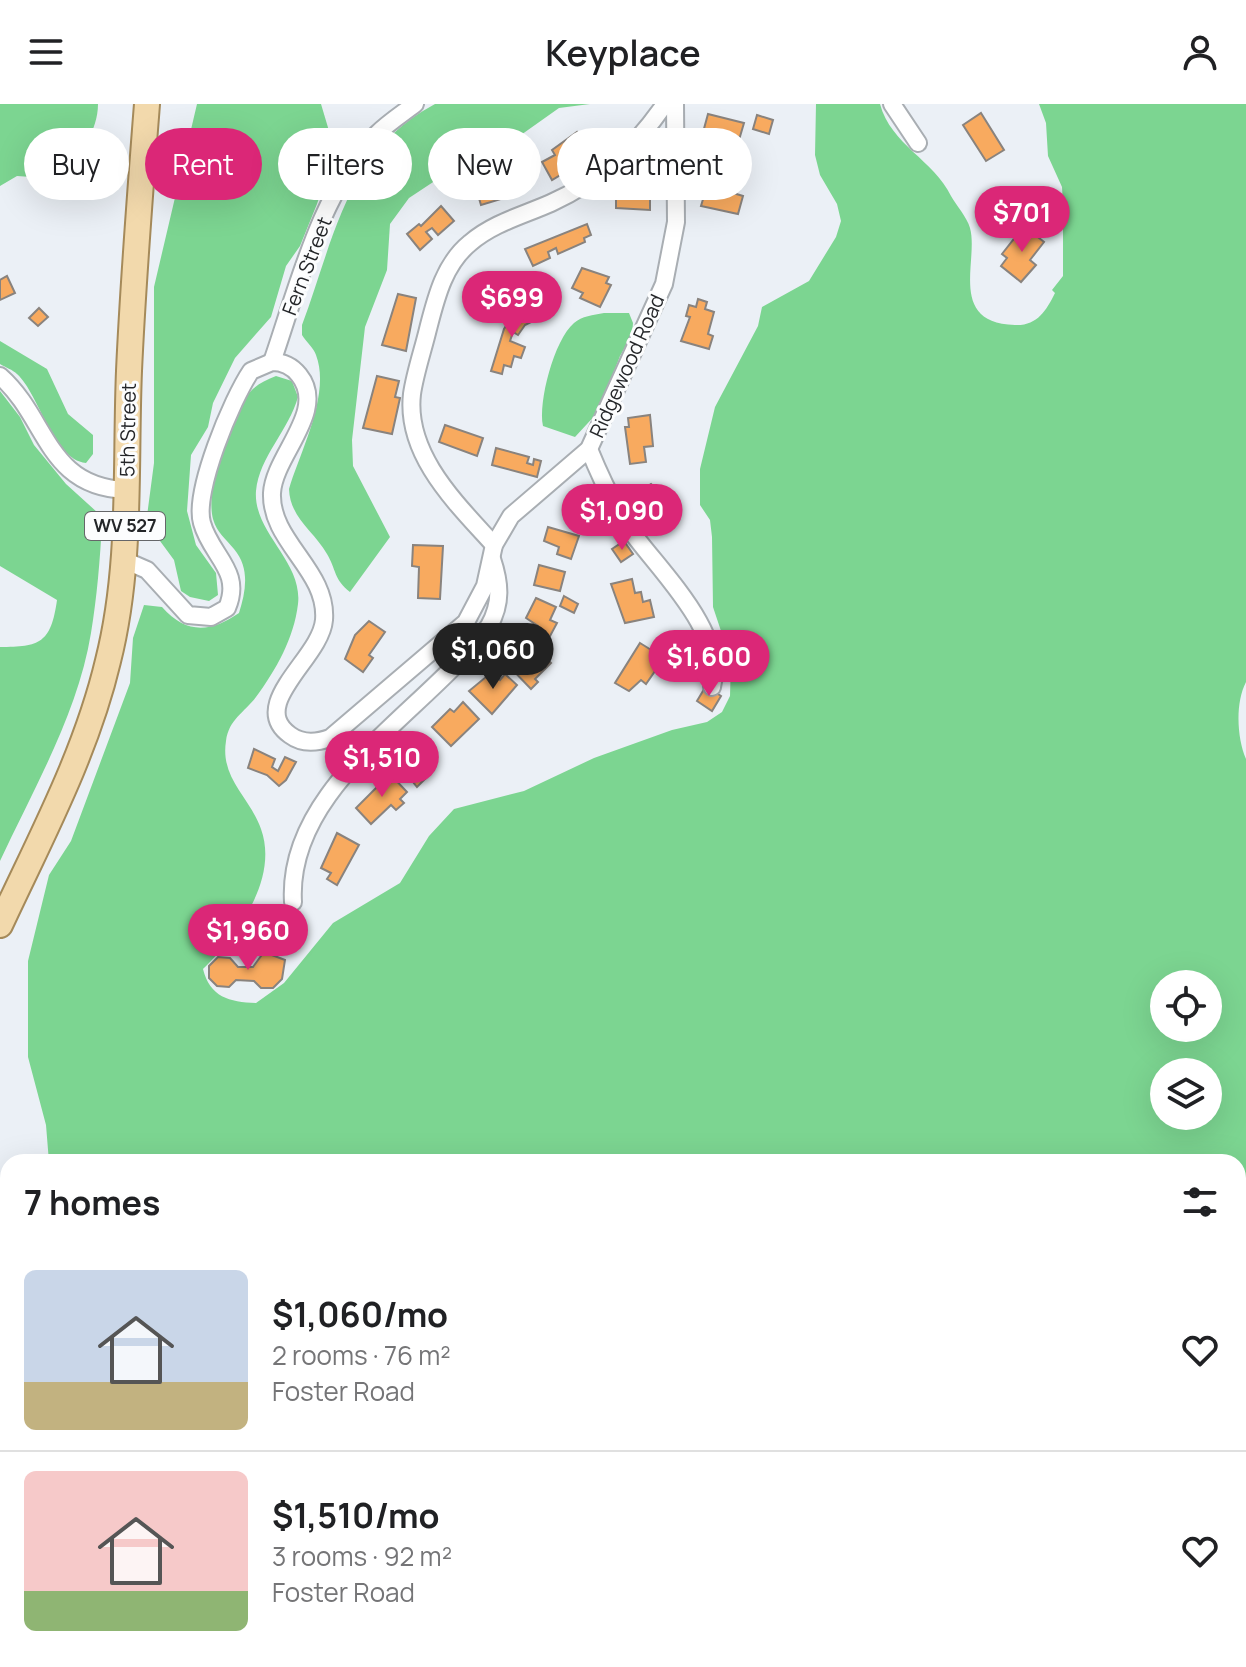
<!DOCTYPE html>
<html lang="en">
<head>
<meta charset="utf-8">
<style>
	body { margin:0; font-family:Manrope,sans-serif; background:#f6f6f6; color:#202124; height:100vh; display:flex; flex-direction:column; font-size:30px; white-space:nowrap }
	* { box-sizing:border-box; margin:0 }
	p { font-size:26px; color:#757577 }
	.icon { flex:none; width:44px; height:44px; fill:none; stroke:currentColor; stroke-width:2; stroke-linecap:round; stroke-linejoin:round }
	.map { position:relative; flex:1; overflow:hidden }
	.panel { position:absolute; left:0px; top:1050px; width:1246px; height:514px; display:flex; flex-direction:column; background:#fff; border-radius:24px 24px 0 0; box-shadow:0 8px 32px #0002 }
	.panel>* { flex:none }
	.top-card { position:absolute; left:24px; top:24px; width:800px; height:72px; display:flex; gap:16px }
	.tools { position:absolute; left:1150px; top:866px; display:grid; gap:16px }
	.tools a { display:grid; place-items:center; width:72px; height:72px; border-radius:50%; background:#fff; box-shadow:0 8px 32px #0002; font-size:40px }
	.price { position:absolute; translate:-50% -68px; padding:0 18px; border-radius:28px; background:#db2777; color:#fff; font-size:26px; line-height:52px; filter:drop-shadow(0 2px 4px #0008) }
	.price::after { content:''; position:absolute; left:50%; top:48px; width:24px; height:18px; margin-left:-12px; background:inherit; clip-path:polygon(0 0,100% 0,50% 100%) }
	.price.active { background:#222; color:#fff }
	ul { padding:0; list-style:none }
	li { display:flex; align-items:center; gap:24px; height:200px; padding:0 24px }
	li+li { border-top:2px solid #e0e0e0 }
	li span { display:grid; place-items:center; flex:none; width:224px; height:160px; border-radius:12px; color:#555 }
	li>.icon { margin-inline-start:auto }
	span .icon { width:96px; height:96px; fill:#fffc; stroke-width:1 }
	li b { font-size:34px }
	h2 { display:flex; justify-content:space-between; align-items:center; height:96px; padding:0 24px; font-size:34px }
	.tag { padding:0 28px; border-radius:36px; background:#fff; box-shadow:0 8px 32px #0002; font-size:28px; line-height:72px }
	.tag.active { background:#db2777; color:#fff }
	header { display:flex; justify-content:space-between; align-items:center; height:104px; padding:0 24px; background:#fff; font-size:36px; font-weight:600 }
	.map>svg:first-child { display:block }
	.forest { fill:#7cd591; fill-rule:evenodd }
	.lines { fill:none; stroke-linecap:round; stroke-linejoin:round }
	.stream { stroke:#28a2a4; stroke-width:4 }
	.building { fill:#f8aa5f; stroke:#89837e; stroke-width:2 }
	.street-casing { stroke:#a9aeb3; stroke-width:20 }
	.primary-casing { stroke:#a58a5a; stroke-width:28 }
	.street { stroke:#fff; stroke-width:16 }
	.primary { stroke:#f2d9ac; stroke-width:24 }
	.labels { text-anchor:middle; stroke-width:6; stroke-linejoin:round; paint-order:stroke }
	.shield { fill:#fcfdfe; stroke:#656669; stroke-width:2 }
	.shield-label { font-size:18px; font-weight:bold; fill:#242629 }
	.street-label { font-size:20px; fill:#242629; stroke:#fcfdfe }
</style>
</head>
<body>
<header><svg class="icon" aria-label="menu" viewBox="0 0 24 24"><path d="M4 6h16M4 12h16M4 18h16"/></svg>Keyplace<svg class="icon" aria-label="person" viewBox="0 0 24 24"><circle cx="12" cy="8" r="4"/><path d="M4 21q1-7 8-7t8 7"/></svg></header>
<div class="map">
<svg width="1246" height="1563" viewBox="0 0 1246 1563">
	<rect width="100%" height="100%" fill="#ebf0f6"/>
	<!-- forest -->
	<g class="forest">
		<path d="M0 0H98C98 27 80 50 63 70L46 74 17 72 0 82Z"/>
		<path d="M197 0H321L335 47 317 100 300 142 286 162 271 213 235 254 213 299 208 323 191 351 187 407 196 441 216 469 218 491 209 497 190 493 181 487 174 456 149 422 147 412 154 359V183Z"/>
		<path d="M435 0H590L559 4 511 38 480 47 409 94 390 120 387 166 365 223 352 336 353 362 390 433 350 488C334 476 336 465 327 450 314 427 290 414 289 385 300 348 331 290 316 251 314 244 306 238 302 231V221C334 136 346 47 435 0Z"/>
		<path d="M816 0H880C891 41 934 56 951 92 956 101 967 113 970 124 979 156 947 219 1015 221 1037 222 1046 207 1055 189L1052 186 1063 172V100L1062 83 1048 52 1046 19 1039 0H1246V578C1235 599 1237 634 1246 655V1122L1238 1116V1058H49L46 1021 28 953V857L49 771 71 737 130 579 133 534 144 501 162 503C186 530 210 529 239 509 246 487 250 464 234 445 226 435 217 429 213 415 205 384 228 312 250 288 257 280 266 276 276 272L292 277 298 293C289 326 259 353 256 387 253 429 303 457 298 500 294 534 276 566 256 593 244 609 229 615 226 637 220 675 250 693 261 725 279 775 237 832 203 865 210 893 229 898 256 899L284 879 333 819 400 779 429 732 454 705 524 687 594 654 672 626 707 618 722 608 730 592 731 557 713 503 712 433 710 416 700 401V365L715 303 758 222 762 203 809 177 836 133 841 117 837 100 820 71 815 51ZM1164 880H1208V924H1164ZM1164 968H1208V1012H1164Z"/>
		<path d="M604 209H629L633 219 632 231 620 252 599 307 575 333 543 322C538 298 554 236 574 219 582 212 593 211 604 209Z"/>
		<path d="M0 237 47 265 68 310 93 331V350L86 359C52 355 40 291 17 270 13 266 5 263 0 260Z"/>
		<path d="M0 287 20 313 34 341 66 380 98 409 102 419C100 456 97 493 91 529 78 609 34 684 0 757V543C40 543 51 539 57 496L0 462Z"/>
		<path d="M0 1144 8 1149V1313L6 1304 0 1301Z"/>
		<path d="M0 1508 8 1511V1556H162L187 1563H0Z"/>
		<path d="M929 1556H1196L1208 1563H933Z"/>
	</g>
	<g class="lines">
		<!-- stream -->
		<g class="stream">
			<path d="M0 1504 8 1507"/>
			<path d="M177 1556 196 1563"/>
		</g>
	</g>
	<!-- building -->
	<g class="building">
		<path d="M981 9 1004 46 986 57 963 21Z"/>
		<path d="M708 10 744 19 739 36 734 34 732 40 702 32Z"/>
		<path d="M757 11 773 16 769 30 753 25Z"/>
		<path d="M577 28 592 52 552 76 542 58 555 51 552 46Z"/>
		<path d="M516 66 521 80 509 84 511 92 481 101 473 74 487 69 489 75Z"/>
		<path d="M713 83 743 92 738 110 701 102 704 92 710 93Z"/>
		<path d="M636 89 650 91V106L616 104V90Z"/>
		<path d="M441 102 454 117 438 131 432 124 426 128 432 135 420 146 407 130 419 120 421 122Z"/>
		<path d="M587 120 591 131 584 134 585 138 558 150 556 144 548 148 550 154 533 162 525 145Z"/>
		<path d="M1024 122 1044 138 1030 156 1036 161 1021 178 1001 162 1007 154 1002 150Z"/>
		<path d="M582 164 609 173 606 179 611 181 600 203 580 194 583 189 572 184Z"/>
		<path d="M7 172 15 189 0 196V176Z"/>
		<path d="M398 190 416 194 406 247 382 241Z"/>
		<path d="M698 195 707 198 705 205 714 208 708 230 713 232 709 245 681 237 690 213 686 212 689 201 696 203Z"/>
		<path d="M530 201 537 215 525 221 518 231 513 228 510 237 525 243 521 254 514 252 511 263 504 261 502 270 491 267 504 225 516 206Z"/>
		<path d="M39 204 48 213 38 222 29 214Z"/>
		<path d="M377 272 399 277 395 293 400 294 392 330 363 324Z"/>
		<path d="M650 311 653 342 644 343 646 358 630 360 625 323H629L628 314Z"/>
		<path d="M445 321 483 334 477 352 439 338Z"/>
		<path d="M496 344 529 353 527 359 533 361 534 355 541 357 537 373 492 361Z"/>
		<path d="M651 380 662 390 660 392 671 408 652 421 632 393Z"/>
		<path d="M548 423 579 432 571 455 557 450 559 443 544 437Z"/>
		<path d="M624 437 633 450 621 458 612 445Z"/>
		<path d="M413 441 443 442 440 495 418 494 419 463 412 462Z"/>
		<path d="M539 461 565 468 560 487 534 481Z"/>
		<path d="M632 475 635 489 641 488 643 498 650 496 654 513 625 519 611 480Z"/>
		<path d="M564 492 578 500 574 509 560 502Z"/>
		<path d="M536 494 556 503 550 516 557 519 549 534 536 527 538 522 526 514Z"/>
		<path d="M369 517 385 528 369 551 373 554 363 568 345 555 355 531Z"/>
		<path d="M525 533 551 559 535 575 538 578 531 585 504 557Z"/>
		<path d="M640 539 664 554 646 580 641 576 629 587 615 579Z"/>
		<path d="M492 568 500 576 505 570 517 581 492 610 469 587Z"/>
		<path d="M706 582 721 592 712 607 697 597Z"/>
		<path d="M463 598 479 615 451 642 432 623 450 605 454 608Z"/>
		<path d="M422 643 431 653 426 657 434 666 417 683 397 658 407 647 410 650Z"/>
		<path d="M254 645 275 655 272 663 278 667 285 653 296 658 286 676 279 682 267 671 248 664Z"/>
		<path d="M390 670 407 688 400 695 404 699 396 706 391 701 371 720 356 704Z"/>
		<path d="M337 729 359 741 337 781 327 775 331 769 321 764Z"/>
		<path d="M264 848 285 856 282 875 273 884H261L254 877 236 876 229 883 217 882 209 874V862L218 853 230 854 238 863H253Z"/>
		<path d="M1238 1495 1246 1505V1521L1238 1527Z"/>
	</g>
	<g class="lines">
		<!-- street casing -->
		<g class="street-casing">
			<g id="street">
				<path d="M892 0 918 39"/>
				<path d="M272 258C297 186 321 85 377 30 388 19 402 10 415 0"/>
				<path d="M0 272C48 314 46 383 126 386"/>
				<path d="M589 345C600 372 612 398 628 423 658 466 726 527 712 583"/>
				<path d="M494 441C457 400 405 351 412 290 415 269 423 246 428 225 436 194 444 160 470 139 493 119 524 111 551 99 600 77 635 43 665 0"/>
				<path d="M124 456 147 466 188 511 211 513 227 504C243 467 211 452 202 419 193 388 232 295 251 267L272 258C283 258 292 262 299 271 328 307 274 351 272 389 270 438 328 466 324 516 321 554 247 600 290 631 302 640 316 639 330 634L466 518 485 482 494 441 511 412 589 345 664 180 676 118 675 0"/>
				<path d="M293 798C286 680 429 606 489 522 502 499 500 479 492 455"/>
				<path d="M0 1120 8 1126"/>
				<path d="M1238 1351 1244 1354 1246 1367"/>
				<path d="M511 1556 527 1563"/>
				<path d="M643 1556 648 1563"/>
			</g>
		</g>
		<!-- primary casing -->
		<g class="primary-casing">
			<path id="primary" d="M0 821C40 735 86 650 108 557 132 462 125 364 129 267 133 178 140 89 147 0"/>
		</g>
		<!-- street -->
		<use href="#street" class="street"/>
		<!-- primary -->
		<use href="#primary" class="primary"/>
	</g>
	<g class="labels">
		<!-- shield labels -->
		<rect class="shield" x="85" y="408" width="80" height="28" rx="6"/>
		<g class="shield-label">
			<text x="125" y="428">WV 527</text>
		</g>
		<!-- street labels -->
		<g class="street-label">
			<text transform="translate(307 162) rotate(-69)" y="7">Fern Street</text>
			<text transform="translate(627 262) rotate(-66)" y="7">Ridgewood Road</text>
			<text transform="translate(128 326) rotate(-89)" y="7">5th Street</text>
		</g>
	</g>
</svg>
<div class="tools">
<a><svg class="icon" aria-label="locate" viewBox="0 0 24 24"><circle cx="12" cy="12" r="6"/><path d="M12 2v4M12 18v4M2 12h4M18 12h4"/></svg></a>
<a><svg class="icon" aria-label="layers" viewBox="0 0 24 24"><path d="M12 4l9 5-9 5-9-5zM3 14l9 5 9-5"/></svg></a>
</div>
<b class="price" style="left:1022px;top:150px">$701</b>
<b class="price" style="left:512px;top:235px">$699</b>
<b class="price" style="left:622px;top:448px">$1,090</b>
<b class="price active" style="left:493px;top:587px">$1,060</b>
<b class="price" style="left:709px;top:594px">$1,600</b>
<b class="price" style="left:382px;top:695px">$1,510</b>
<b class="price" style="left:248px;top:868px">$1,960</b>
<div class="top-card">
<a class="tag">Buy</a>
<a class="tag active">Rent</a>
<a class="tag">Filters</a>
<a class="tag">New</a>
<a class="tag">Apartment</a>
</div>
<section class="panel">
<h2>7 homes<svg class="icon" aria-label="filters" viewBox="0 0 24 24"><path d="M4 7h16M4 17h16"/><circle cx="9" cy="7" r="2"/><circle cx="15" cy="17" r="2"/></svg></h2>
<ul>
<li><span style="background:linear-gradient(#c9d6e8 70%,#c2b280 0)"><svg class="icon" aria-label="home" viewBox="0 0 24 24"><path d="M3 11l9-7 9 7M6 9v11h12V9"/></svg></span><div><b>$1,060/mo</b><p>2 rooms · 76 m²</p><p>Foster Road</p></div><svg class="icon" aria-label="heart" viewBox="0 0 24 24"><path d="M12 20l-8-8c-3-5 5-10 8-4 3-6 11-1 8 4z"/></svg></li>
<li><span style="background:linear-gradient(#f6c9c9 75%,#8fb573 0)"><svg class="icon" aria-label="home" viewBox="0 0 24 24"><path d="M3 11l9-7 9 7M6 9v11h12V9"/></svg></span><div><b>$1,510/mo</b><p>3 rooms · 92 m²</p><p>Foster Road</p></div><svg class="icon" aria-label="heart" viewBox="0 0 24 24"><path d="M12 20l-8-8c-3-5 5-10 8-4 3-6 11-1 8 4z"/></svg></li>
</ul>
</section>
</div>
</body>
</html>
